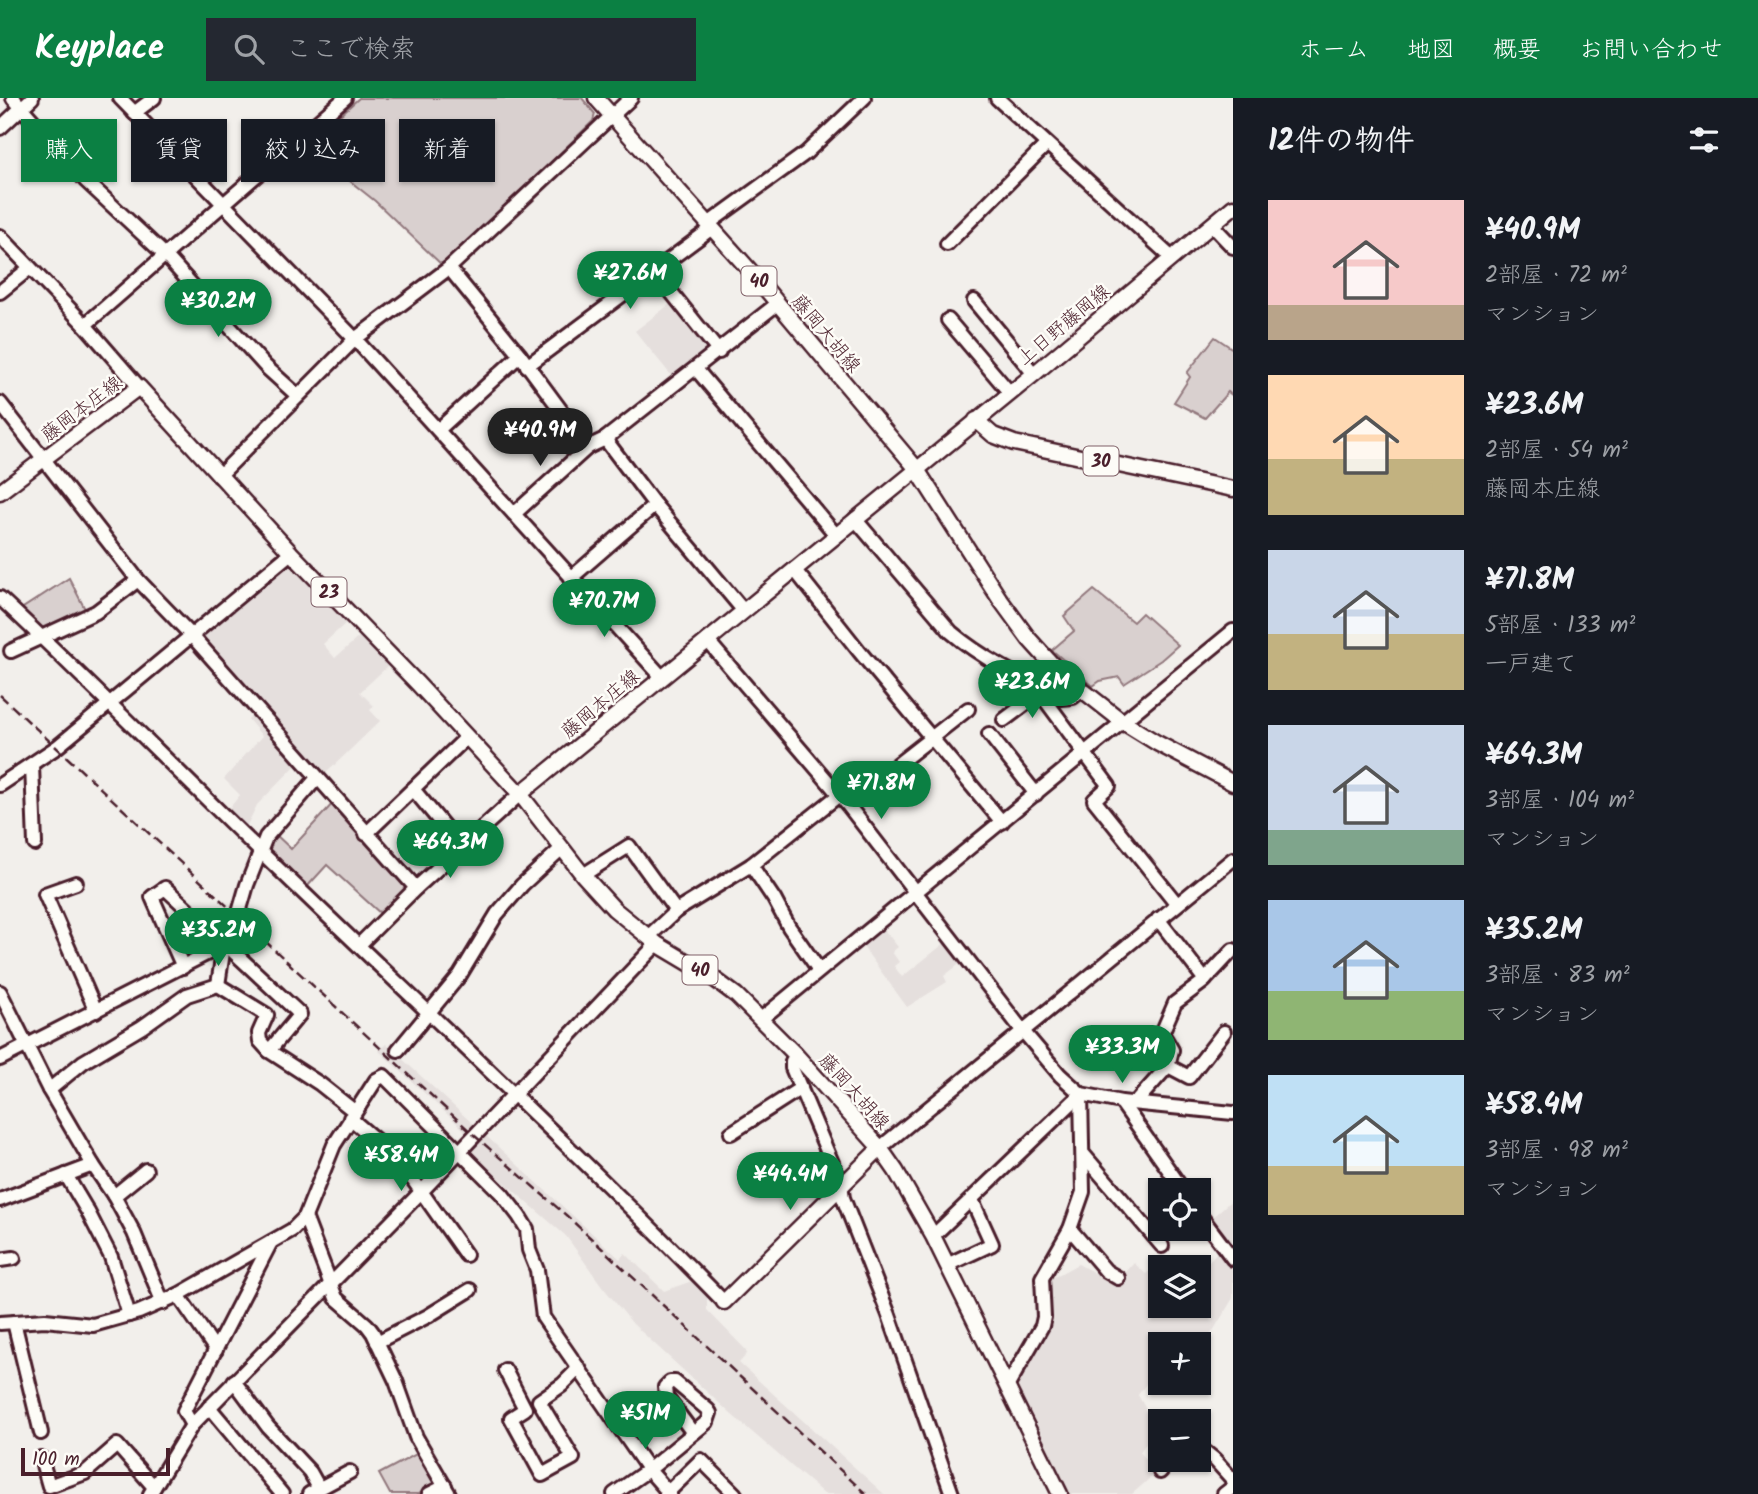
<!DOCTYPE html>
<html lang="ja">
<head>
<meta charset="utf-8">
<style>
	body { margin:0; font-family:Kalam,"Klee One",sans-serif; background:#242831; color:#f1f3f6; height:100vh; display:flex; flex-direction:column; font-size:26px; white-space:nowrap }
	* { box-sizing:border-box; margin:0 }
	p { font-size:23px; color:#9ea1a6 }
	.icon { flex:none; width:38px; height:38px; fill:none; stroke:currentColor; stroke-width:2; stroke-linecap:round; stroke-linejoin:round }
	.map { position:relative; flex:1; overflow:hidden }
	.sheet { display:flex; flex-direction:column; background:#171b24; width:525px }
	.sheet>* { flex:none }
	.hud { position:absolute; left:21px; top:21px; width:665px; height:63px; display:flex; gap:14px }
	.tools { position:absolute; left:1148px; top:1080px; display:grid; gap:14px }
	.tools a { display:grid; place-items:center; width:63px; height:63px; border-radius:0px; background:#171b24; box-shadow:0 2px 5px #0004; font-size:35px }
	.scale { position:absolute; left:21px; bottom:18px; width:149px; box-sizing:border-box; padding-left:7px; border:4px solid #4a1f2b; border-top:0; font-size:19px; line-height:24px; white-space:nowrap; color:#4a1f2b; -webkit-text-stroke:5px #fdfcf7; paint-order:stroke }
	.price { position:absolute; translate:-50% -60px; padding:0 16px; border-radius:24px; background:#0b8043; color:#fff; font-size:23px; line-height:46px; filter:drop-shadow(0 2px 4px #0008) }
	.price::after { content:''; position:absolute; left:50%; top:42px; width:21px; height:16px; margin-left:-10px; background:inherit; clip-path:polygon(0 0,100% 0,50% 100%) }
	.price.selected { background:#222; color:#fff }
	ul { padding:0; list-style:none }
	li { display:flex; align-items:center; gap:21px; height:175px; padding:0 35px }
	li span { display:grid; place-items:center; flex:none; width:196px; height:140px; border-radius:0px; color:#555 }
	li>.icon { margin-inline-start:auto }
	span .icon { width:84px; height:84px; fill:#fffc; stroke-width:1 }
	li b { font-size:30px }
	h2 { display:flex; justify-content:space-between; align-items:center; height:84px; padding:0 35px; font-size:30px }
	.pill { padding:0 24px; border-radius:0px; background:#171b24; box-shadow:0 2px 5px #0004; font-size:24px; line-height:63px }
	.pill.selected { background:#0b8043; color:#fff }
	header { display:flex; align-items:center; gap:42px; box-sizing:border-box; height:98px; padding:0 35px; background:#0b8043; color:#fff }
	header strong { font-size:33px }
	nav { display:flex; gap:38px; margin-inline-start:auto; font-size:24px }
	.search { width:490px; height:63px; background:#242831; display:flex; align-items:center; gap:18px; box-sizing:border-box; padding:0 24px; border-radius:0px; color:#9ea1a6; font-size:26px }
	main { display:flex; flex:1; min-height:0 }
	.map>svg:first-child { display:block }
	.built { fill:#e5dfdd }
	.green { fill:#d9d0cf; stroke:#92787d; stroke-width:2 }
	.lines { fill:none; stroke-linecap:round; stroke-linejoin:round }
	.minor-casing { stroke:#4a1f2b; stroke-width:18 }
	.major-casing { stroke:#4a1f2b; stroke-width:19 }
	.minor { stroke:#fdfcf7; stroke-width:12 }
	.major { stroke:#fdfcf7; stroke-width:14 }
	.rail { stroke:#4a1f2b; stroke-width:2.5; stroke-dasharray:10 5; stroke-linecap:butt }
	.labels { text-anchor:middle; stroke-width:5; stroke-linejoin:round; paint-order:stroke }
	.shield { fill:#fdfcf7; stroke:#806168; stroke-width:2 }
	.shield-label { font-size:18px; font-weight:bold; fill:#4a1f2b }
	.street-label { font-size:19px; fill:#4a1f2b; stroke:#fdfcf7 }
</style>
</head>
<body>
<header>
<strong>Keyplace</strong>
<div class="search"><svg class="icon" aria-label="search" viewBox="0 0 24 24"><circle cx="10" cy="10" r="6"/><path d="M15 15l6 6"/></svg>ここで検索</div>
<nav><a>ホーム</a><a>地図</a><a>概要</a><a>お問い合わせ</a></nav>
</header>
<main>
<div class="map">
<svg width="1233" height="1396" viewBox="0 0 1233 1396">
	<rect width="100%" height="100%" fill="#f2efeb"/>
	<filter id="ink" filterUnits="userSpaceOnUse"><feTurbulence type="fractalNoise" baseFrequency=".0143" numOctaves="2"/><feDisplacementMap in="SourceGraphic" scale="14" xChannelSelector="R" yChannelSelector="G"/><feConvolveMatrix kernelMatrix="1 2 1 2 8 2 1 2 1" color-interpolation-filters="sRGB"/></filter>
	<g filter="url(#ink)">
		<!-- built -->
		<g class="built">
			<path d="M674 203 713 252 675 282 635 233Z"/>
			<path d="M290 462 347 524 323 546 335 560 360 538 389 567 360 594 374 608 370 612 380 623 321 680 303 660 257 707 245 731 227 713 240 697 224 681 262 638 248 621 259 611 196 540Z"/>
			<path d="M882 829 898 849 892 854 899 864 894 868 902 879 946 844 962 864 944 878 947 884 907 909 861 846Z"/>
			<path d="M386 946 620 1161 625 1155 664 1193 692 1183 707 1199V1212L745 1251 747 1256 739 1265 884 1396H824L731 1316 633 1226 602 1188 566 1138 467 1052 475 1042 379 953Z"/>
			<path d="M1233 1101V1154L1209 1122Z"/>
			<path d="M1220 1151 1233 1168V1200L1204 1248 1184 1236 1176 1246H1160V1267L1138 1297 1154 1326 1147 1340 1148 1342 1140 1354 1157 1374 1132 1396H1065L1010 1289 1048 1226 1045 1184 1078 1166 1115 1186 1134 1165 1146 1176 1159 1164 1165 1169H1160V1208H1199V1174Z"/>
		</g>
		<!-- green -->
		<g class="green">
			<path d="M359 0H582L595 16 593 23 444 169 375 103 306 48Z"/>
			<path d="M1215 239 1233 251V298L1228 294 1205 320 1174 304 1190 279 1187 275Z"/>
			<path d="M69 480 86 513 42 533 20 512Z"/>
			<path d="M1094 492 1133 524 1142 515 1178 547 1161 562 1124 586 1119 579 1100 583 1093 588 1052 552 1074 533 1064 518Z"/>
			<path d="M334 704 410 787 381 816 327 767 306 790 265 753 274 735 291 751Z"/>
			<path d="M420 1354 437 1383 436 1388 419 1396H390L379 1376Z"/>
		</g>
		<g class="lines">
			<!-- minor casing -->
			<g class="minor-casing">
				<g id="minor">
					<path d="M13 0 86 83 165 157 266 269 298 298"/>
					<path d="M120 0 355 241 662 579"/>
					<path d="M997 0 1172 160"/>
					<path d="M134 15 154 0"/>
					<path d="M0 30 32 0"/>
					<path d="M708 126 806 55 864 0"/>
					<path d="M1212 127 1233 149"/>
					<path d="M0 138 85 227 139 289"/>
					<path d="M947 146 1046 47"/>
					<path d="M449 170 520 257"/>
					<path d="M655 174 719 254"/>
					<path d="M0 194 30 170"/>
					<path d="M974 203 1034 276"/>
					<path d="M948 222 1010 295"/>
					<path d="M85 227 345 0"/>
					<path d="M527 268 712 130"/>
					<path d="M696 271 836 437"/>
					<path d="M0 305 138 482 192 538 416 790"/>
					<path d="M438 332 520 257 588 349 605 341 777 206"/>
					<path d="M605 341 655 407 743 512"/>
					<path d="M219 378 355 241 449 170 631 0"/>
					<path d="M514 416 588 349"/>
					<path d="M855 421 951 534C984 562 1024 581 1062 600L1073 599 1081 592"/>
					<path d="M794 471 859 553 1002 724"/>
					<path d="M571 480 655 407"/>
					<path d="M0 500C89 583 174 670 262 755 416 904 574 1050 724 1204"/>
					<path d="M707 542 847 706 1022 932 1060 977 1081 996 1121 1004 1233 1015"/>
					<path d="M11 553 96 514 138 482"/>
					<path d="M1042 590 1040 595 1109 688 1094 702 1177 806"/>
					<path d="M1004 622 1040 595"/>
					<path d="M989 636 1036 696"/>
					<path d="M32 667 35 746"/>
					<path d="M0 687 57 649 291 455"/>
					<path d="M413 691 461 749"/>
					<path d="M847 706 968 611"/>
					<path d="M366 736 467 639"/>
					<path d="M751 767 774 801 789 829 819 872"/>
					<path d="M583 777 629 748 676 813"/>
					<path d="M76 785 45 796 96 913"/>
					<path d="M1158 821 1205 882"/>
					<path d="M648 839 676 813 751 767 839 697"/>
					<path d="M359 847 416 790 520 696"/>
					<path d="M183 869 152 799 165 790 300 916 269 953"/>
					<path d="M218 887 224 847"/>
					<path d="M0 894 49 992 93 1067 114 1098 134 1135 163 1205"/>
					<path d="M761 921 1233 533"/>
					<path d="M398 952 460 877 497 816 522 787 562 750"/>
					<path d="M796 957 792 963V970L841 1086 843 1100 889 1217 952 1396"/>
					<path d="M0 961 224 847 238 818 247 787 266 739 317 680"/>
					<path d="M1168 968 1189 979 1224 934"/>
					<path d="M49 992 83 964 142 929 187 897 218 887 267 917 259 935 260 943 269 953 320 986 354 1013"/>
					<path d="M1121 1004 1183 1092"/>
					<path d="M1135 1005 1168 968 1172 952 1162 935 1175 905 1203 884 1233 852"/>
					<path d="M350 1020 399 1062 466 1157"/>
					<path d="M731 1035 801 990"/>
					<path d="M880 1050 1233 761"/>
					<path d="M1084 1057 1162 1148"/>
					<path d="M66 1077 88 1114 111 1159 129 1217"/>
					<path d="M114 1098 146 1072"/>
					<path d="M0 1102 93 1067"/>
					<path d="M1199 1116 1233 1161"/>
					<path d="M305 1119 336 1200 367 1227 373 1235 396 1283 416 1339 449 1396"/>
					<path d="M1070 1131 1106 1173 1118 1180"/>
					<path d="M933 1138 1081 996"/>
					<path d="M0 1162 14 1160"/>
					<path d="M947 1167 992 1146 972 1102"/>
					<path d="M178 1197 216 1252"/>
					<path d="M14 1224 41 1335"/>
					<path d="M0 1225 45 1222 93 1227 139 1214 178 1197 292 1132 305 1119 334 1047 376 982 384 978 502 1096 519 1118 527 1131 529 1152 537 1172 543 1219 648 1371 670 1396"/>
					<path d="M377 1244 428 1218 470 1192"/>
					<path d="M505 1272 525 1311 511 1320 542 1377 573 1360 539 1303 562 1287 579 1270"/>
					<path d="M234 1283 268 1329 310 1374 319 1390"/>
					<path d="M1007 1289 1042 1228 1044 1219 1042 1180 1070 1131 1083 1094 1081 996"/>
					<path d="M209 1309 282 1396"/>
					<path d="M1160 1321 1163 1323"/>
					<path d="M192 1327 184 1313 271 1144"/>
					<path d="M1199 1349 1214 1361 1233 1382"/>
					<path d="M41 1360 49 1388 85 1375 117 1347 154 1389"/>
					<path d="M1160 1374 1170 1362"/>
					<path d="M150 1396 192 1327 421 1094 657 846"/>
					<path d="M309 1396 350 1374"/>
					<path d="M429 1396 445 1388"/>
					<path d="M614 1396 651 1370 707 1324 710 1315 708 1312 675 1284H670L665 1289 666 1299 693 1335"/>
					<path d="M666 1396 701 1362 735 1396"/>
					<path d="M1224 1396 1233 1389"/>
				</g>
			</g>
			<!-- major casing -->
			<g class="major-casing">
				<g id="major">
					<path d="M596 0 754 177 916 370 999 500 1029 541 1058 573 1123 624 1157 645 1233 685"/>
					<path d="M976 322 993 337 1014 345 1233 391"/>
					<path d="M0 394 139 289 291 455 417 585 520 696 583 777 614 811 657 846 709 877 736 897 796 957 880 1050 896 1073 933 1138 1060 1396"/>
					<path d="M520 696 1034 276 1233 109"/>
					<path d="M724 1204 880 1050"/>
				</g>
			</g>
			<!-- minor -->
			<use href="#minor" class="minor"/>
			<!-- major -->
			<use href="#major" class="major"/>
			<!-- rail -->
			<path class="rail" d="M0 597 475 1038 567 1118 866 1396"/>
		</g>
	</g>
	<g class="labels">
		<!-- shield labels -->
		<g class="shield">
			<rect x="741.5" y="168.5" width="35" height="29" rx="5"/>
			<rect x="1083.5" y="348.5" width="35" height="29" rx="5"/>
			<rect x="311.5" y="479.5" width="35" height="29" rx="5"/>
			<rect x="682.5" y="857.5" width="35" height="29" rx="5"/>
		</g>
		<g class="shield-label">
			<text x="759" y="189">40</text>
			<text x="1101" y="369">30</text>
			<text x="329" y="500">23</text>
			<text x="700" y="878">40</text>
		</g>
		<!-- street labels -->
		<g class="street-label">
			<text transform="translate(1063 226) rotate(-40)" y="7">上日野藤岡線</text>
			<text transform="translate(827 235) rotate(50)" y="7">藤岡大胡線</text>
			<text transform="translate(81 310) rotate(-37)" y="7">藤岡本庄線</text>
			<text transform="translate(600 605) rotate(-40)" y="7">藤岡本庄線</text>
			<text transform="translate(855 993) rotate(48)" y="7">藤岡大胡線</text>
		</g>
	</g>
</svg>
<div class="tools">
<a><svg class="icon" aria-label="locate" viewBox="0 0 24 24"><circle cx="12" cy="12" r="6"/><path d="M12 2v4M12 18v4M2 12h4M18 12h4"/></svg></a>
<a><svg class="icon" aria-label="layers" viewBox="0 0 24 24"><path d="M12 4l9 5-9 5-9-5zM3 14l9 5 9-5"/></svg></a>
<a>+</a>
<a>−</a>
</div>
<div class="scale">100 m</div>
<b class="price" style="left:630px;top:213px">¥27.6M</b>
<b class="price" style="left:218px;top:241px">¥30.2M</b>
<b class="price selected" style="left:540px;top:370px">¥40.9M</b>
<b class="price" style="left:604px;top:541px">¥70.7M</b>
<b class="price" style="left:1032px;top:622px">¥23.6M</b>
<b class="price" style="left:881px;top:723px">¥71.8M</b>
<b class="price" style="left:450px;top:782px">¥64.3M</b>
<b class="price" style="left:218px;top:870px">¥35.2M</b>
<b class="price" style="left:1122px;top:987px">¥33.3M</b>
<b class="price" style="left:401px;top:1095px">¥58.4M</b>
<b class="price" style="left:790px;top:1114px">¥44.4M</b>
<b class="price" style="left:645px;top:1353px">¥51M</b>
<div class="hud">
<a class="pill selected">購入</a>
<a class="pill">賃貸</a>
<a class="pill">絞り込み</a>
<a class="pill">新着</a>
</div>
</div>
<section class="sheet">
<h2>12件の物件<svg class="icon" aria-label="filters" viewBox="0 0 24 24"><path d="M4 7h16M4 17h16"/><circle cx="9" cy="7" r="2"/><circle cx="15" cy="17" r="2"/></svg></h2>
<ul>
<li><span style="background:linear-gradient(#f6c9c9 75%,#b9a48a 0)"><svg class="icon" aria-label="home" viewBox="0 0 24 24"><path d="M3 11l9-7 9 7M6 9v11h12V9"/></svg></span><div><b>¥40.9M</b><p>2部屋 · 72 m²</p><p>マンション</p></div></li>
<li><span style="background:linear-gradient(#ffd9b3 60%,#c2b280 0)"><svg class="icon" aria-label="home" viewBox="0 0 24 24"><path d="M3 11l9-7 9 7M6 9v11h12V9"/></svg></span><div><b>¥23.6M</b><p>2部屋 · 54 m²</p><p>藤岡本庄線</p></div></li>
<li><span style="background:linear-gradient(#c9d6e8 60%,#c2b280 0)"><svg class="icon" aria-label="home" viewBox="0 0 24 24"><path d="M3 11l9-7 9 7M6 9v11h12V9"/></svg></span><div><b>¥71.8M</b><p>5部屋 · 133 m²</p><p>一戸建て</p></div></li>
<li><span style="background:linear-gradient(#c9d6e8 75%,#7fa58c 0)"><svg class="icon" aria-label="home" viewBox="0 0 24 24"><path d="M3 11l9-7 9 7M6 9v11h12V9"/></svg></span><div><b>¥64.3M</b><p>3部屋 · 104 m²</p><p>マンション</p></div></li>
<li><span style="background:linear-gradient(#a9c7e8 65%,#8fb573 0)"><svg class="icon" aria-label="home" viewBox="0 0 24 24"><path d="M3 11l9-7 9 7M6 9v11h12V9"/></svg></span><div><b>¥35.2M</b><p>3部屋 · 83 m²</p><p>マンション</p></div></li>
<li><span style="background:linear-gradient(#bfe0f5 65%,#c2b280 0)"><svg class="icon" aria-label="home" viewBox="0 0 24 24"><path d="M3 11l9-7 9 7M6 9v11h12V9"/></svg></span><div><b>¥58.4M</b><p>3部屋 · 98 m²</p><p>マンション</p></div></li>
</ul>
</section>
</main>
</body>
</html>
